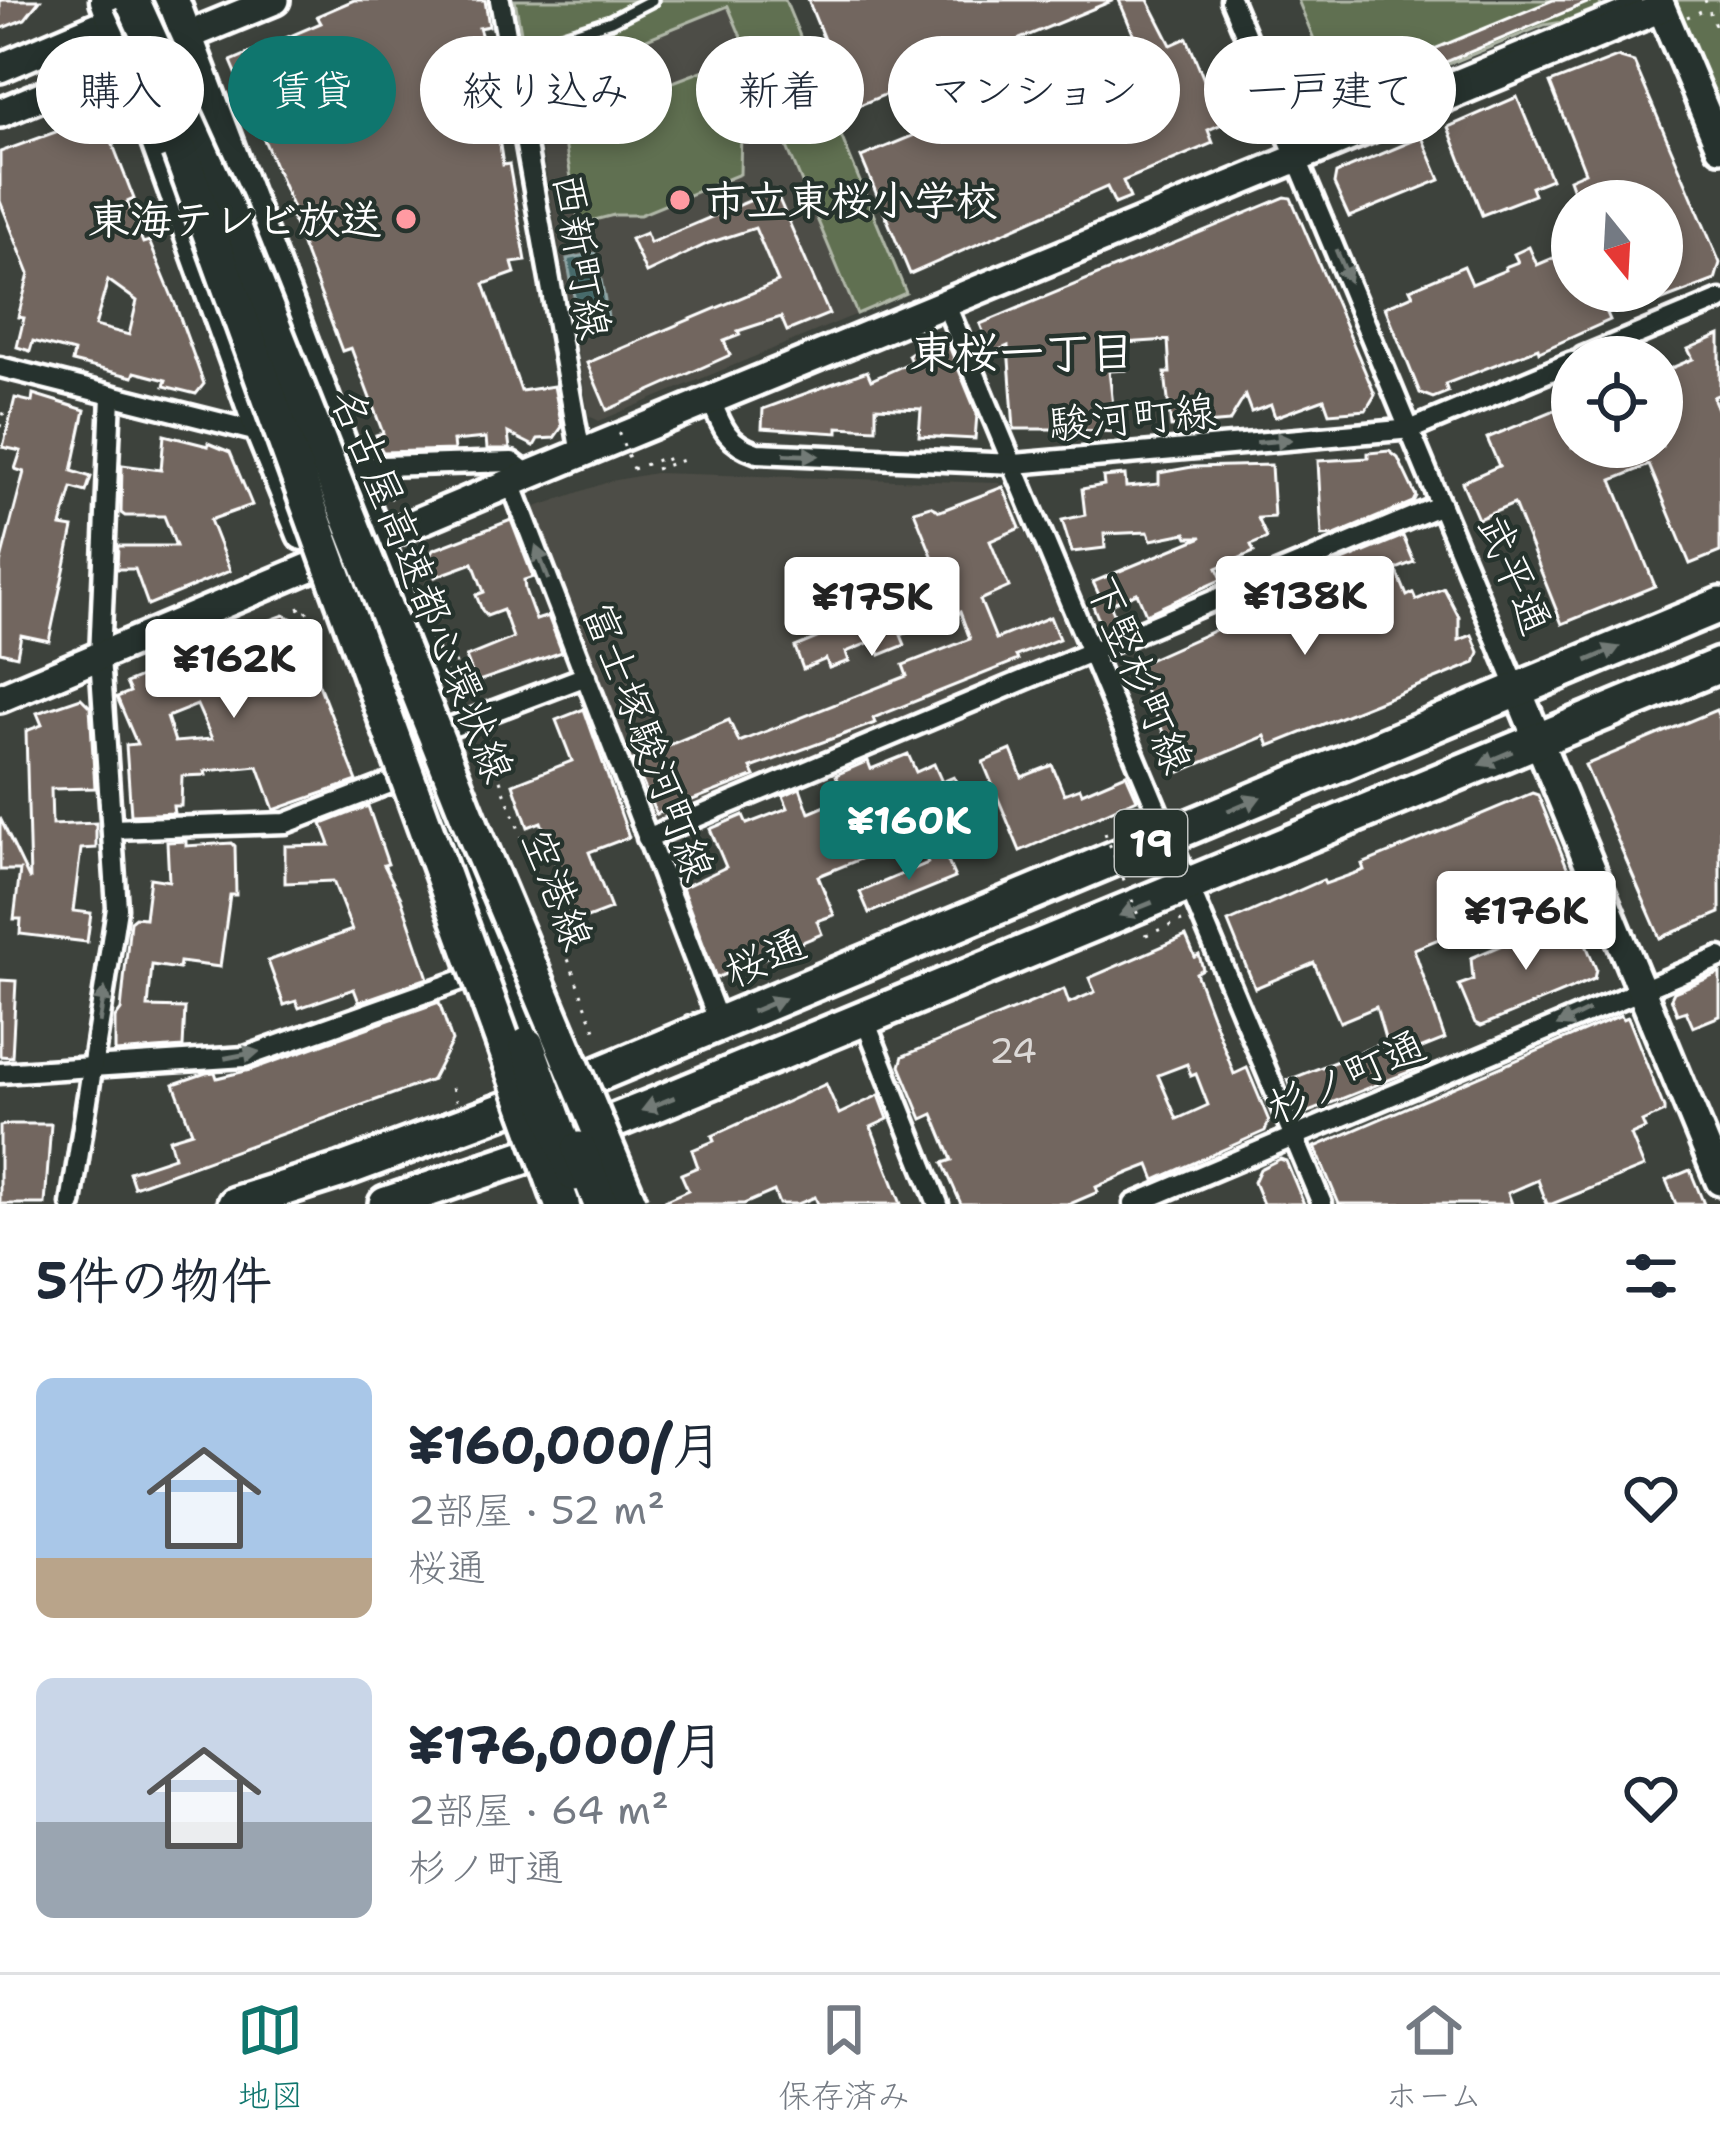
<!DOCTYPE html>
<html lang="ja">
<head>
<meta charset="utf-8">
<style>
	body { margin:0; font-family:"Shantell Sans","Klee One",sans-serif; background:#f6f6f7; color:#1f2937; height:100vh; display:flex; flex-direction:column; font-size:45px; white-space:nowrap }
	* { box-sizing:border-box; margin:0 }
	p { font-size:39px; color:#747a83 }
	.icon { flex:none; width:66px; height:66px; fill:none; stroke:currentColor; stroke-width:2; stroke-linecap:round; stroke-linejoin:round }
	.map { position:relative; height:1204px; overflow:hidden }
	.side { display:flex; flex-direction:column; background:#fff; flex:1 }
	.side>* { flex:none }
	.guide { position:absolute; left:36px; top:36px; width:1650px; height:108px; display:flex; gap:24px }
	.needle { width:78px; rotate:162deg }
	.controls { position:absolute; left:1551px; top:180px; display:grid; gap:24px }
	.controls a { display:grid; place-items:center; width:132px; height:132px; border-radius:50%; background:#fff; box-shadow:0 6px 18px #0003; font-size:60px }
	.price { position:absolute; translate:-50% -102px; padding:0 27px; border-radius:12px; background:#fff; color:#222; font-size:39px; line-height:78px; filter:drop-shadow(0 3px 6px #0008) }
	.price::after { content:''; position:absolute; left:50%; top:72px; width:36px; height:27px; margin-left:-18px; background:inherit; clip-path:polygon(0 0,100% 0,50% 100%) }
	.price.selected { background:#0f766e; color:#fff }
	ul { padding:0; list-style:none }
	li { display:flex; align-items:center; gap:36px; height:300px; padding:0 36px }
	li span { display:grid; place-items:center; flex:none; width:336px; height:240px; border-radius:18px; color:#555 }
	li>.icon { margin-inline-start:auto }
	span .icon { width:144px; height:144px; fill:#fffc; stroke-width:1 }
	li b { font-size:51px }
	h2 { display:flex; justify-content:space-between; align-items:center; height:144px; padding:0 36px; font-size:51px }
	.chip { padding:0 42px; border-radius:54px; background:#fff; box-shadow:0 6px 18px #0003; font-size:42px; line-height:108px }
	.chip.selected { background:#0f766e; color:#fff }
	.dock { display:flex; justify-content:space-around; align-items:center; height:168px; border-top:3px solid #e0e1e3; background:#fff; font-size:33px; color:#747a83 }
	.dock a { display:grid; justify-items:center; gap:6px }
	.dock .selected { color:#0f766e }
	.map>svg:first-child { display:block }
	.built { fill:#4d4d46 }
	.green { fill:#606f51; stroke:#b0b7a8; stroke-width:3 }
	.water { fill:#476b6a; stroke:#91a6a6; stroke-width:3 }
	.building { fill:#72665e; stroke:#fff; stroke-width:3; fill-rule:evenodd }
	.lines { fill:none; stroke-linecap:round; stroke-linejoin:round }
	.lane-casing { stroke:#fff; stroke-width:18 }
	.street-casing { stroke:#fff; stroke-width:27 }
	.secondary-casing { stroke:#fff; stroke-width:36 }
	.primary-casing { stroke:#fff; stroke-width:39 }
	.highway-casing { stroke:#fff; stroke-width:42 }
	.path { stroke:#fff; stroke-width:3; stroke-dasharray:3 9; stroke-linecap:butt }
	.lane { stroke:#26332d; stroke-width:9 }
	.street { stroke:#26332d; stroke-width:18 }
	.secondary { stroke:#26332d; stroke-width:27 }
	.primary { stroke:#26332d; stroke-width:30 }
	.highway { stroke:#26332d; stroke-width:33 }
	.highway-bridge-casing { stroke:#fff; stroke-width:42; stroke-linecap:butt }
	.path-bridge { stroke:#fff; stroke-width:3; stroke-dasharray:3 9; stroke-linecap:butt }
	.highway-bridge { stroke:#26332d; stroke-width:33 }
	.oneway { fill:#727a76 }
	.poi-dot { fill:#ff9aa2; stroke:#26332d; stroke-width:4.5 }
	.labels { text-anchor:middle; stroke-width:9; stroke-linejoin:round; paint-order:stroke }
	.number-label { font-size:36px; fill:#dcd9d7 }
	.shield { fill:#26332d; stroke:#bec2c0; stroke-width:3 }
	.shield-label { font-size:39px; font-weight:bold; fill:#fff }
	.poi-label { font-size:42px; font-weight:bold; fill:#fff; stroke:#26332d; text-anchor:start }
	.street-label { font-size:42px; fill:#fff; stroke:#26332d }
	.neighbourhood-label { font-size:45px; font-weight:bold; fill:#fff; stroke:#26332d }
</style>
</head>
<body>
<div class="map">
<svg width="1720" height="1204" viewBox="0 0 1720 1204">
	<rect width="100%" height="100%" fill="#3d423c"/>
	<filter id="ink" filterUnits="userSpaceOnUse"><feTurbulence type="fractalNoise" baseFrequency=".00833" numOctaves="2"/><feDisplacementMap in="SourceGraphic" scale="24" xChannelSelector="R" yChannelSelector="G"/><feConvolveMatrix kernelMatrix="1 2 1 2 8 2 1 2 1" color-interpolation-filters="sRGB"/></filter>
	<g filter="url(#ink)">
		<!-- built -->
		<g class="built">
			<path d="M728 6 857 314 599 421 589 416 531 87Z"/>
			<path d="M655 473 999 483 1006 488 1072 641 1068 648 657 820 646 815 531 515 536 507 611 481Z"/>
		</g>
		<!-- green -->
		<g class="green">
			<path d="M515 0H785L906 293 857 314 728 6 531 86Z"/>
			<path d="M1298 0H1601L1600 7 1563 22 1544 25 1342 108Z"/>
			<path d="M1672 0H1720V113Z"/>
			<path d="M715 66 741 131 740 174 640 215H614L579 224 561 120 592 113Z"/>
		</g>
		<!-- water -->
		<path class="water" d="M596 253 609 322 580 328 567 259Z"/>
		<!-- building -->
		<g class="building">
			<path d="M0 0H40L25 19 0 29Z"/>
			<path d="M354 0H485L489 26 479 28 489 60 485 62 492 100 504 98 508 120 497 125 499 139 503 165 509 164 526 261 512 263 515 273 484 284 521 391 554 386 562 427 554 438 538 439 534 446 508 433 510 449H487L486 438 453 441 454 450 383 452 380 447 376 435 383 433 351 348 342 351 290 213 294 211 231 61 321 23 317 16Z"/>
			<path d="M808 0H1114L860 105 849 101Z"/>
			<path d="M1119 0H1148L1171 45 1187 38 1222 124 1208 130 1213 143 1123 181 1130 198 1115 204 1107 187 910 274 861 157 1137 43Z"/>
			<path d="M1553 0H1594L1355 100 1349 84Z"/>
			<path d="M1617 57 1634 62 1720 263 1715 280 1639 309 1636 301 1607 313 1610 320 1539 352 1538 348 1445 384 1448 392 1433 398 1420 393 1385 307 1413 295 1410 289 1464 266 1472 284 1506 270 1505 267 1518 262 1514 254 1529 247 1537 265 1572 250V291H1662V201H1577L1569 179 1585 172 1550 83Z"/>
			<path d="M1517 97 1551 179 1531 187 1534 195 1482 215 1448 127Z"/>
			<path d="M87 110 101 114 134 199 127 202 143 243 149 241 175 304 204 384 196 394 164 386 166 380 135 372 133 377 72 362 74 352 33 341 30 351 17 347 24 318 18 317 29 274 0 201V152L64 129 72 116ZM108 280 137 301 129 335 95 326Z"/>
			<path d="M1422 137 1440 180 1349 217 1334 184 1336 173Z"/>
			<path d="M775 190 829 314 787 331 781 317 738 331 740 335 724 341 730 355 607 410 587 363 778 282 755 228 709 243 646 273 631 239 646 233 650 243Z"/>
			<path d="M1285 197 1291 198 1375 395 1366 410 1329 413 1324 399 1275 417 1271 405 1251 412 1245 396 1229 422 1171 427 1165 373H1170L1168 340 1124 343 1126 370 1109 371 1116 432 1076 430V435L1060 437 1059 429H1014L1008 346 992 353 980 324Z"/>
			<path d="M1720 335V394L1713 397 1720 414V552L1690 564 1649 465 1612 480 1655 586 1562 624 1514 504 1478 519 1462 482 1499 466 1487 438 1572 403V447H1662V372L1693 359 1688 349Z"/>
			<path d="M941 342 949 346 977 414 975 439 919 436 921 409 876 407V429L838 427V433L762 428 763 409 867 371 871 380 911 362 908 355 924 344Z"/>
			<path d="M33 394 85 410 72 471 91 477 86 492 72 488 61 526 73 528 49 641 21 635 17 656 0 652V564L24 472 15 469 21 451 3 447 15 398 32 402Z"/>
			<path d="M164 435 208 446V443L230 452 252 505 210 520 230 571 148 605 135 569H117L118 546H176L164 516H125L121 513 122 465 161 470Z"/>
			<path d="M1389 451 1398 458 1416 496 1413 502 1335 535 1322 536 1318 461 1368 458V453Z"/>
			<path d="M1271 465 1274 517 1258 518 1267 538 1251 545 1254 552 1217 568 1222 579 1146 614 1137 593 1110 604 1118 623 1103 630 1091 601 1100 597 1093 582 1202 537H1188L1186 533 1151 540 1148 532 1104 534 1105 548 1072 552 1062 520 1085 515 1082 489 1104 485 1103 477 1125 475 1126 487 1159 484V473L1192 467Z"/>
			<path d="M1003 487 1020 528 990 541 1009 587 980 600 996 639 1050 617 1059 639 1016 656 1018 660 873 718 875 723 751 768 755 776 656 814 633 760 729 720 739 742 907 676 903 665 970 639 960 612 901 635 905 645 880 655 875 640 846 652 849 661 829 668 826 659 803 669 795 647 944 585 914 511 930 506 940 511Z"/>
			<path d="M511 520 533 577 524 580 525 590 536 620 548 616 562 652 476 682 466 657 513 638 503 610 487 616 482 610 476 595 484 592 473 563 435 577 428 559 433 550Z"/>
			<path d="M1403 536 1414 562 1396 569 1407 596 1413 593 1416 600 1444 588 1459 617V640L1472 635 1479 652 1475 663 1269 746 1265 736 1180 772 1135 666 1253 613 1251 599Z"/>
			<path d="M284 615 293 619 357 781 274 810 258 766 205 771 206 775 182 776 181 806H173L174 813 131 815 126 745 137 744 117 697 130 692 126 683 182 660V652ZM197 705 212 739 175 742 167 717Z"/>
			<path d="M81 698 90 707 95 788 51 789 52 825 96 823V848L81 849 73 911 91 913 87 942 20 934 21 919H14L20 870H0V818L30 880 26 731 42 725 37 713Z"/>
			<path d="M584 709 629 837 589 852 611 909 566 926 552 890V883L561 880 556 864 541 822 528 827 513 784 572 761 556 720Z"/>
			<path d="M1716 710 1720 720V913L1660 938 1585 765Z"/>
			<path d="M1011 750 1022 777 1052 765 1064 794 1080 788 1082 793 1126 774 1137 799 1020 851 983 762Z"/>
			<path d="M908 754 916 772 934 764 942 782 954 777 970 815 945 826 941 817 900 833 896 824 866 836 873 854 818 876 834 915 817 921 822 934 716 978 682 888 726 867 710 829 743 815 747 824 788 808 783 796 800 788 809 813 845 798 836 775 868 761 871 769Z"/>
			<path d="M1532 793 1538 795 1586 914 1558 926 1546 895 1414 949 1445 1039 1412 1052 1419 1068 1306 1113 1300 1108 1288 1080 1386 1042 1376 1007 1340 1022 1314 963 1255 988 1228 922 1323 880 1325 884 1364 870 1362 864Z"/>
			<path d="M368 806 388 864 384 865 401 898 428 978 359 1002 354 989 299 1008 296 1001 284 1005 268 961 352 930 333 881 285 883V846L330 845 322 824Z"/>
			<path d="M186 841V846L232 843 235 846 236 895H230L220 967 180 962 179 969 152 965 148 1007 185 1008 183 1047 115 1052V1018L121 1010 130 921 135 917 145 918 150 878 169 881 167 842Z"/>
			<path d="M943 850 955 878 869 913 860 892 928 863 926 858Z"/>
			<path d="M1547 926 1584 940 1596 969 1594 979 1481 1026 1475 1023 1459 985 1473 980 1471 958Z"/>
			<path d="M1186 936 1195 957 1199 955 1203 969 1196 973 1234 1074 1247 1068 1269 1121 1265 1131 1155 1180 1149 1165 1131 1172 1096 1187 1098 1192 1070 1204H961L943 1163 952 1160 933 1114 922 1119 900 1066 903 1056 1064 989 1069 1003 1095 992 1089 978ZM1187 1064 1191 1076 1196 1074 1208 1105 1177 1119 1158 1075Z"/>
			<path d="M1720 973V1016L1693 1027 1686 1011 1677 1014 1671 998 1674 992Z"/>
			<path d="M0 980 16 981 12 1057 0 1056Z"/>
			<path d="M439 1002 452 1041 432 1080 134 1187 129 1172 174 1157 169 1139 192 1132 174 1084 206 1073 215 1072 217 1078 250 1070Z"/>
			<path d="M1621 1015 1623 1019 1628 1017 1664 1108V1112L1642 1122 1645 1129 1631 1135 1644 1167 1552 1204H1547L1538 1180 1508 1193 1512 1204H1339L1315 1147Z"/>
			<path d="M826 1084 839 1114 879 1095 888 1119 871 1127 901 1204H818L815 1197 798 1204H779L774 1191 744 1204H657L688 1190 681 1174 698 1167 692 1150 714 1141 712 1136Z"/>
			<path d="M10 1124H51L45 1204H0V1126Z"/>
			<path d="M1280 1159 1286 1161 1304 1204H1263L1254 1182 1260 1169Z"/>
			<path d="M1690 1170 1704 1204H1676L1666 1180Z"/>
		</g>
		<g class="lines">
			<!-- lane casing -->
			<g class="lane-casing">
				<g id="lane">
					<path d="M509 54 611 21 652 0"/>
					<path d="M1344 103 1350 112 1363 113 1637 0"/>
				</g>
			</g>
			<!-- street casing -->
			<g class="street-casing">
				<g id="street">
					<path d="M500 0 581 454"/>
					<path d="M1231 0 1517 689"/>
					<path d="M946 305 1322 1204"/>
					<path d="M1583 357 1720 300"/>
					<path d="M0 367 262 433"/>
					<path d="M712 402C722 429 729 444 757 453L1015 464 1412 429 1572 362"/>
					<path d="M350 467 512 462 529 475"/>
					<path d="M511 483 720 1025"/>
					<path d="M449 728 586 676"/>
					<path d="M112 829 286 823 398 780"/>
					<path d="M647 838 1441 505"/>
					<path d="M864 1018 938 1204"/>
					<path d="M0 1073 245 1057 470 977"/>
					<path d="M71 1204 117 908 100 657 111 396"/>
					<path d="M1134 1204 1720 957"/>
				</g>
			</g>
			<!-- secondary casing -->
			<g class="secondary-casing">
				<g id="secondary">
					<path d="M1658 0 1720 147"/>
					<path d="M0 68 160 0"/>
					<path d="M0 113 275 0"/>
					<path d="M1517 689 1720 1181"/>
					<path d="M0 698 529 475 1661 8"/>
				</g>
			</g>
			<!-- primary casing -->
			<g class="primary-casing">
				<g id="primary">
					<path d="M106 0 262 433 303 534"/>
					<path d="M173 0 427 672"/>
				</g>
			</g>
			<!-- highway casing -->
			<g class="highway-casing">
				<g id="highway">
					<path d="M420 767 527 1045"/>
					<path d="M235 1204 342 1170 582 1081 1720 605"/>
					<path d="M386 1204 527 1156 657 1104 1720 665"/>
				</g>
			</g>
			<!-- path -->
			<g class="path">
				<path d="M1705 0 1715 26 1720 24"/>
				<path d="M1687 17 1706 9"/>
				<path d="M1238 62 1223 68 1235 110 1245 126 1249 121 1244 108"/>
				<path d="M0 427 5 408"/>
				<path d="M633 469 666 457 669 465"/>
				<path d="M656 469 686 459"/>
				<path d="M385 486 394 504"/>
				<path d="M418 548 419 561 468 698"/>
				<path d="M298 609 305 606 317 643"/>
				<path d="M483 735 595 1030"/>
				<path d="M1146 935 1182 921"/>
				<path d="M452 1088 456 1101"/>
			</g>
			<!-- lane -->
			<use href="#lane" class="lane"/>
			<!-- street -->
			<use href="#street" class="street"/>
			<!-- secondary -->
			<use href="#secondary" class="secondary"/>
			<!-- primary -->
			<use href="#primary" class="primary"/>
			<!-- highway -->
			<use href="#highway" class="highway"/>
			<!-- highway-bridge casing -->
			<g class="highway-bridge-casing">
				<g id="highway-bridge">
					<path d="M132 0 225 205 477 840 630 1204"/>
					<path d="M180 151 562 1204"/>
					<path d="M527 1045 574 1174"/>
					<path d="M579 1149 601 1204"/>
				</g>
			</g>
			<!-- path-bridge -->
			<g class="path-bridge">
				<path d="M1220 118 1329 74"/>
				<path d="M614 422 633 469"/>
				<path d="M1105 833 1146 935"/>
			</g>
			<!-- highway-bridge -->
			<use href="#highway-bridge" class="highway-bridge"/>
		</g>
		<!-- one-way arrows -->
		<defs><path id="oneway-solid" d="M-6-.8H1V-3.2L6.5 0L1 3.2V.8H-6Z" transform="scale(3)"/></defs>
		<g class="oneway">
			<use href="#oneway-solid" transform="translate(1343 266) rotate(67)"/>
			<use href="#oneway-solid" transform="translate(1274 441) rotate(-5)"/>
			<use href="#oneway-solid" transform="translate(801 455) rotate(2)"/>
			<use href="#oneway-solid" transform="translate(542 563) rotate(-111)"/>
			<use href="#oneway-solid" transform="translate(1603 654) rotate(-23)"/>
			<use href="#oneway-solid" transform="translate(1496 758) rotate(157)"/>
			<use href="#oneway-solid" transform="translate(1244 804) rotate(-23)"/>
			<use href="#oneway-solid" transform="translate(1136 909) rotate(158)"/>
			<use href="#oneway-solid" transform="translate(102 1005) rotate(-81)"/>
			<use href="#oneway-solid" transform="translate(768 1005) rotate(-23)"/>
			<use href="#oneway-solid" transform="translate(1573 1018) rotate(154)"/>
			<use href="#oneway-solid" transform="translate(242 1055) rotate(-11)"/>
			<use href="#oneway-solid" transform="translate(658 1104) rotate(158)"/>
		</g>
	</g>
	<!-- markers -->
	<g class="poi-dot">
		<circle cx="680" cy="200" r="12"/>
		<circle cx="406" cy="219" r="12"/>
	</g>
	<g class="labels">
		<!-- number labels -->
		<g class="number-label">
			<text x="1013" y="1063">24</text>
		</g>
		<!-- shield labels -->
		<rect class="shield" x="1115" y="810" width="72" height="66" rx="9"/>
		<g class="shield-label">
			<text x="1151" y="857">19</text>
		</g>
		<!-- poi labels -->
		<g class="poi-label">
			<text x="704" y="215">市立東桜小学校</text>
			<text x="382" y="234" text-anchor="end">東海テレビ放送</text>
		</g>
		<!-- street labels -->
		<g class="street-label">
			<text transform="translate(582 256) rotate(80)" y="15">西新町線</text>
			<text transform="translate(1132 417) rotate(-5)" y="15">駿河町線</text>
			<text transform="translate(1515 574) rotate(67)" y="15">武平通</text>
			<text transform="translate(423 585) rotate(68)" y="15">名古屋高速都心環状線</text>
			<text transform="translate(1140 674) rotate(67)" y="15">下竪杉町線</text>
			<text transform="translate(649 741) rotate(69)" y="15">富士塚駿河町線</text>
			<text transform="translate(558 889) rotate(69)" y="15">空港線</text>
			<text transform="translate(765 957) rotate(-23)" y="15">桜通</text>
			<text transform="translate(1346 1076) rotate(-24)" y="15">杉ノ町通</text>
		</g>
		<!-- neighbourhood labels -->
		<g class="neighbourhood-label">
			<text x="1022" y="368">東桜一丁目</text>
		</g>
	</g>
</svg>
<div class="controls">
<a><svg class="needle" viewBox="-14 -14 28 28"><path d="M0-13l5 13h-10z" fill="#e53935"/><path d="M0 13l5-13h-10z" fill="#747a83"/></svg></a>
<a><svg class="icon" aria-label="locate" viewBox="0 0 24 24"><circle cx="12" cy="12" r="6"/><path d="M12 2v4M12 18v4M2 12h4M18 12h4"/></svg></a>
</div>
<b class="price" style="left:1305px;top:658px">¥138K</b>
<b class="price" style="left:872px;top:659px">¥175K</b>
<b class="price" style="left:234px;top:721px">¥162K</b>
<b class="price selected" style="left:909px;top:883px">¥160K</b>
<b class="price" style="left:1526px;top:973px">¥176K</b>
<div class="guide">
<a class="chip">購入</a>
<a class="chip selected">賃貸</a>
<a class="chip">絞り込み</a>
<a class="chip">新着</a>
<a class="chip">マンション</a>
<a class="chip">一戸建て</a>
</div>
</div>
<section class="side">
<h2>5件の物件<svg class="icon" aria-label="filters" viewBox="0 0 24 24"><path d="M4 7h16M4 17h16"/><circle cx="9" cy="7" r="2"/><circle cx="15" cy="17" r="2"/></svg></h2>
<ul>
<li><span style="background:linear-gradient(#a9c7e8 75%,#b9a48a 0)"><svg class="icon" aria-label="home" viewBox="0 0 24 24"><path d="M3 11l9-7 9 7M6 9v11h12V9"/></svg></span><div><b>¥160,000/月</b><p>2部屋 · 52 m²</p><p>桜通</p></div><svg class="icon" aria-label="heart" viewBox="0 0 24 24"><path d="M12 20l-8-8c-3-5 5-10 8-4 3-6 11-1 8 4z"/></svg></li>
<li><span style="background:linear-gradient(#c9d6e8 60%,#9aa5b1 0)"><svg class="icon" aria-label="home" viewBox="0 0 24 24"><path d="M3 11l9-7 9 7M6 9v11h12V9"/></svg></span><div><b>¥176,000/月</b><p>2部屋 · 64 m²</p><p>杉ノ町通</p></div><svg class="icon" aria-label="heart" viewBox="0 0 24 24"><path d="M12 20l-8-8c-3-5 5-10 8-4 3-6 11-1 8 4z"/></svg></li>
</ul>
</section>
<nav class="dock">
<a class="selected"><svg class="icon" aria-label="map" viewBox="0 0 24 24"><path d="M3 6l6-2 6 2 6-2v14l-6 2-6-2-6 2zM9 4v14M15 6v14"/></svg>地図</a>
<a><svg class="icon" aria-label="saved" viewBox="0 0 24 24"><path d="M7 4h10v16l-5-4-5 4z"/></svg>保存済み</a>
<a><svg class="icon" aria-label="home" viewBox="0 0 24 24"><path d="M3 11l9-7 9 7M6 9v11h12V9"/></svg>ホーム</a>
</nav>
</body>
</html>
